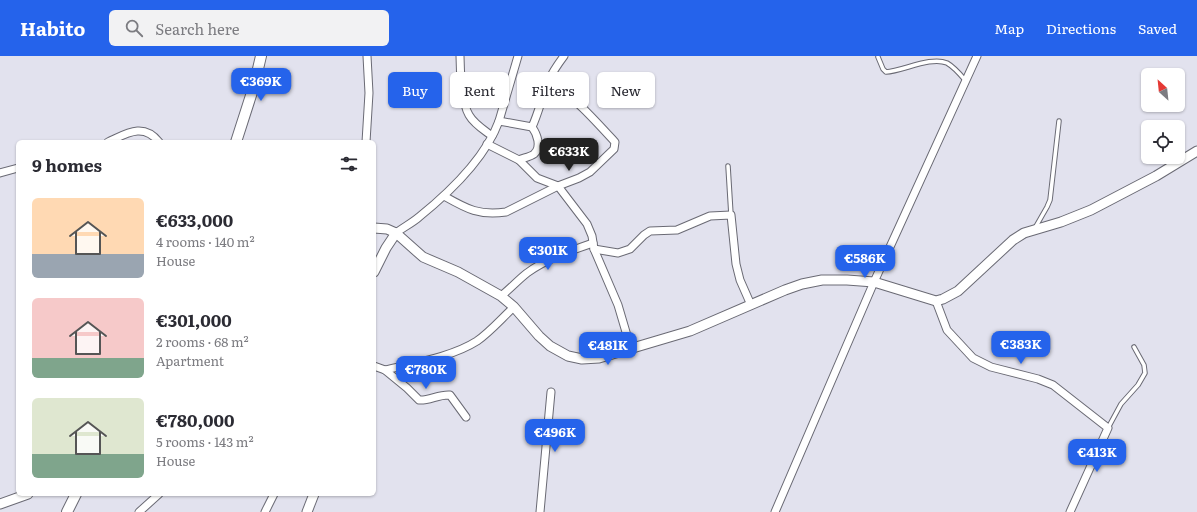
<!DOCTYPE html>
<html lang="en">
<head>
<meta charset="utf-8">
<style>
	body { margin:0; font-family:Literata,serif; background:#f2f2f3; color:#2b2b33; height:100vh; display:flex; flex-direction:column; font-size:15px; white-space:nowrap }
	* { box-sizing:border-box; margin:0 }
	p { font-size:13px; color:#7c7c81 }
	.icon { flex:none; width:22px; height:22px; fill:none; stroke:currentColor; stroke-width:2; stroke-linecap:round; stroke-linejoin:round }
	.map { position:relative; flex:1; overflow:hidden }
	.side { position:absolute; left:16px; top:84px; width:360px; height:356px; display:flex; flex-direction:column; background:#fff; border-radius:6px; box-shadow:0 1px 3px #0004 }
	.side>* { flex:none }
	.hud { position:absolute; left:388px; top:16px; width:380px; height:36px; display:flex; gap:8px }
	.needle { width:26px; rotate:333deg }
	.fabs { position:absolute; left:1141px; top:12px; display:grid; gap:8px }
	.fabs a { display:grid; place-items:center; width:44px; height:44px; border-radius:6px; background:#fff; box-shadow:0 1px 3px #0004; font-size:20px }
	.price { position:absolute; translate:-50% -34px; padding:0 9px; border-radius:8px; background:#2563eb; color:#fff; font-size:13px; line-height:26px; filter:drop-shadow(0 1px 2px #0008) }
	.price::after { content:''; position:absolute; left:50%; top:24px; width:12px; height:9px; margin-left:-6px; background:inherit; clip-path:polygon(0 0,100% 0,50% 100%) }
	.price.active { background:#222; color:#fff }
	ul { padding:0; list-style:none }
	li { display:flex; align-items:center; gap:12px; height:100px; padding:0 16px }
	li span { display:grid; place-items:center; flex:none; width:112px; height:80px; border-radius:6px; color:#555 }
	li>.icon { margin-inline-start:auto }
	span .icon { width:48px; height:48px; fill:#fffc; stroke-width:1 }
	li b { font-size:17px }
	h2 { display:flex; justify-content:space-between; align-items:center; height:48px; padding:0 16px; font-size:17px }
	.pill { padding:0 14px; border-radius:6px; background:#fff; box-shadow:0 1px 3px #0004; font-size:14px; line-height:36px }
	.pill.active { background:#2563eb; color:#fff }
	header { display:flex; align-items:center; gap:24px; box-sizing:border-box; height:56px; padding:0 20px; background:#2563eb; color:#fff }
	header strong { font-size:19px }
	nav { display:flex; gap:22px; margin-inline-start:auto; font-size:14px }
	.search { width:280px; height:36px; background:#f2f2f3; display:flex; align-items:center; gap:10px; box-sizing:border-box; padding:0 14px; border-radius:6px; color:#7c7c81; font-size:15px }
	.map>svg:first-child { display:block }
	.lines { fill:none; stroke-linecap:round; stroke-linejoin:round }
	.service-casing { stroke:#6a6a74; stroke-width:5.5 }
	.minor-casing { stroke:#6a6a74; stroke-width:9 }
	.tertiary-casing { stroke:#6a6a74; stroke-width:11 }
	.secondary-casing { stroke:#6a6a74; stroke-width:12 }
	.service { stroke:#fff; stroke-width:3.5 }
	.minor { stroke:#fff; stroke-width:7 }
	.tertiary { stroke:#fff; stroke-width:9 }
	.secondary { stroke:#fff; stroke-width:10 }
</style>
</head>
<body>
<header>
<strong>Habito</strong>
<div class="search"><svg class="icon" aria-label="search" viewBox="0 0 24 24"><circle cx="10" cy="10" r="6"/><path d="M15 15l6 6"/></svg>Search here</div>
<nav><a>Map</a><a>Directions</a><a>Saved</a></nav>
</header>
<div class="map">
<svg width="1197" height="456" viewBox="0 0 1197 456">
	<rect width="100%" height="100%" fill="#e2e2ee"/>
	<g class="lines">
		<!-- service casing -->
		<g class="service-casing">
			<g id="service">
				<path d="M878 1 883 13 886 16C903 15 931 0 947 7 954 11 960 18 965 24"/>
				<path d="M728 110 731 159"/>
				<path d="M1035 172 1047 151 1050 144 1059 65"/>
				<path d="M1108 372 1121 348 1138 329 1145 317 1144 309 1134 291"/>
			</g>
		</g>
		<!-- minor casing -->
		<g class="minor-casing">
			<g id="minor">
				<path d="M460 0C460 13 462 48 469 59 474 68 484 74 492 80"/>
				<path d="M499 65 518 0"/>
				<path d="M108 86C126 78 143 66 159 86"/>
				<path d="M366 86 369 37 367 0"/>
				<path d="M487 88 519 104 537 122 558 130 587 168 592 180 594 193 618 249 631 293"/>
				<path d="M519 104C523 102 530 101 534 98 542 91 537 78 532 71"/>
				<path d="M0 117 18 112"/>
				<path d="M444 140C467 153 479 160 506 156L558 130 579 122 590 116 614 93 615 86C593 62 576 43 549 24"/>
				<path d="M396 177C404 171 412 167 419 161 450 136 485 103 499 65L532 71C539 56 542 40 549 24 553 15 558 8 564 0"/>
				<path d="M594 193 618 197 630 193 644 179 650 175 677 174 710 160 731 159 736 208 740 224 751 249"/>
				<path d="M501 240C510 233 518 224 527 217 546 203 570 195 593 187"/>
				<path d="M936 245 947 274 973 302 991 311 1038 323 1053 329 1108 372 1070 456"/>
				<path d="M374 310 385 314 407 332 419 344C429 345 439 338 450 339L466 361"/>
				<path d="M385 314C414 307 452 301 477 285 490 276 502 262 514 251"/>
				<path d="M139 456 159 438"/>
				<path d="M265 456 274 438"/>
				<path d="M540 456 551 336"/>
				<path d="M775 456 874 226 977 0"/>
			</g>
		</g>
		<!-- tertiary casing -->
		<g class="tertiary-casing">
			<g id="tertiary">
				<path d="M374 172 387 173 396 177 423 201 458 216 501 240 514 251 539 280 550 290 568 300 582 303 599 302 690 275 785 234 802 228 822 224H847L874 226 936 245 943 243 958 235 1013 184 1024 177 1061 166 1091 154 1156 120 1197 95"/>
				<path d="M374 216 386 192 396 177"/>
				<path d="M0 448 28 438"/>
				<path d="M307 456 314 438"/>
			</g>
		</g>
		<!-- secondary casing -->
		<g class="secondary-casing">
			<g id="secondary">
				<path d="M236 86 254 30 261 0"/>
				<path d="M67 456 76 438"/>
			</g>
		</g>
		<!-- service -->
		<use href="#service" class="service"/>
		<!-- minor -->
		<use href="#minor" class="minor"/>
		<!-- tertiary -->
		<use href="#tertiary" class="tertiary"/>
		<!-- secondary -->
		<use href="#secondary" class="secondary"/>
	</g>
</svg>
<div class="fabs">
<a><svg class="needle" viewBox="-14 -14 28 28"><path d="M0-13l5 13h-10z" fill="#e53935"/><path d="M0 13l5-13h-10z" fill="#7c7c81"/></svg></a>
<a><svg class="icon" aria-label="locate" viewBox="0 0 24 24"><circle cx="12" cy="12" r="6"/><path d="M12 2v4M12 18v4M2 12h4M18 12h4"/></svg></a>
</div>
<b class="price" style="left:261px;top:46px">€369K</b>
<b class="price active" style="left:569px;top:116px">€633K</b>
<b class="price" style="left:548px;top:215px">€301K</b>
<b class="price" style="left:865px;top:223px">€586K</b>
<b class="price" style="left:1021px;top:309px">€383K</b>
<b class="price" style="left:608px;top:310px">€481K</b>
<b class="price" style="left:426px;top:334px">€780K</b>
<b class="price" style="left:555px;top:397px">€496K</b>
<b class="price" style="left:1097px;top:417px">€413K</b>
<div class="hud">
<a class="pill active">Buy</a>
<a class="pill">Rent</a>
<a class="pill">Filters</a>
<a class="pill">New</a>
</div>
<section class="side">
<h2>9 homes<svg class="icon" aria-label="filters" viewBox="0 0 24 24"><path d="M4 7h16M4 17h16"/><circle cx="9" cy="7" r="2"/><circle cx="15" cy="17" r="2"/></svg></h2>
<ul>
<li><span style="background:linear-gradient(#ffd9b3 70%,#9aa5b1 0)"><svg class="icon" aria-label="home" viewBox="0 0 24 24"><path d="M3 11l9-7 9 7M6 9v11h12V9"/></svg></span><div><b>€633,000</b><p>4 rooms · 140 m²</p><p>House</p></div></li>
<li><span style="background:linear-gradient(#f6c9c9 75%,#7fa58c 0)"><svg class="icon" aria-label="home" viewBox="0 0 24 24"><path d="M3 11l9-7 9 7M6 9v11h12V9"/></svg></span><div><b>€301,000</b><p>2 rooms · 68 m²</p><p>Apartment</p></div></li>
<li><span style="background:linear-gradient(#dfe7d0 70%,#7fa58c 0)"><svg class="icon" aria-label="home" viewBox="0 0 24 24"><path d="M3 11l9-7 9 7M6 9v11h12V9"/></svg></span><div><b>€780,000</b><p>5 rooms · 143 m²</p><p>House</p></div></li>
</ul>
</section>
</div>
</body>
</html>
